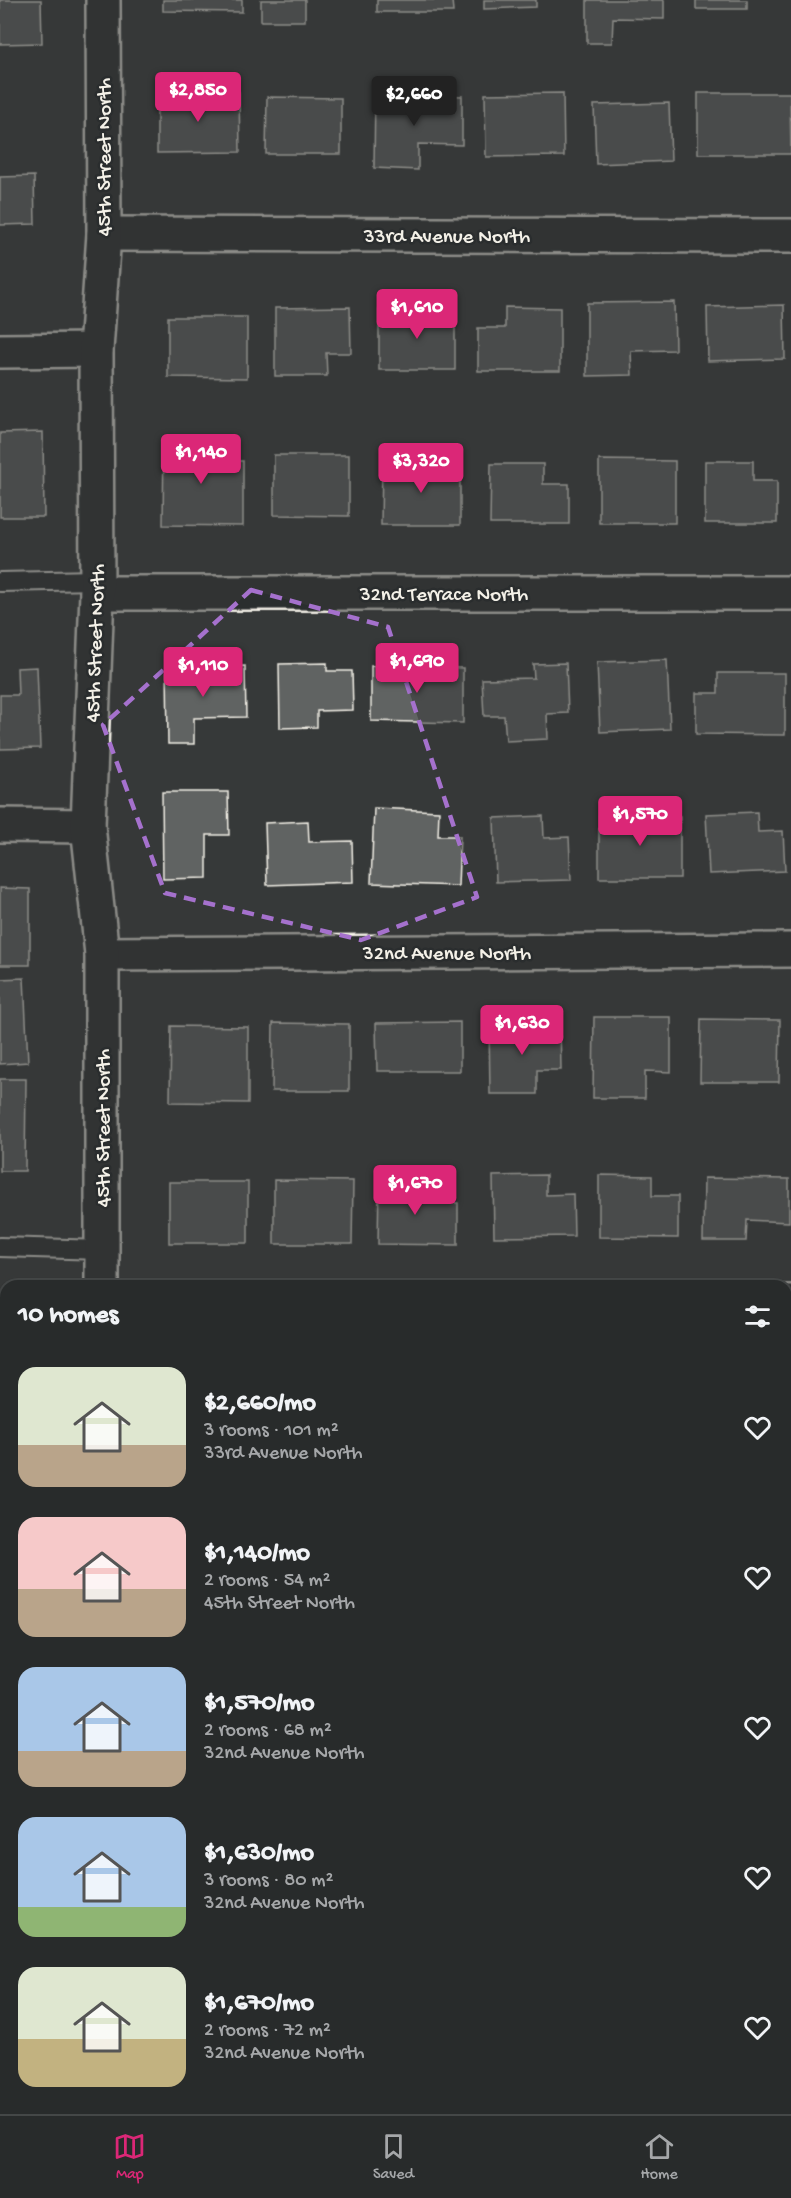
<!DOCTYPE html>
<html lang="en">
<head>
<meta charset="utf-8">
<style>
	body { margin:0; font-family:"Gochi Hand",sans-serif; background:#343737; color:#f1f3f6; height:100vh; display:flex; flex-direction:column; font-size:22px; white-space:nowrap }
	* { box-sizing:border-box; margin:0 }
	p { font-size:20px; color:#a5a7a9 }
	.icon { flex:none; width:33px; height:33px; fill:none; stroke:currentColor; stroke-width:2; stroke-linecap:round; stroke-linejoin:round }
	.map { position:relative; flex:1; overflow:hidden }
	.drawer { position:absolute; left:0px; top:1280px; width:792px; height:836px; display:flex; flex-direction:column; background:#282b2b; border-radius:18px 18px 0 0; box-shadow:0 2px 4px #0004,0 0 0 2px #444747 }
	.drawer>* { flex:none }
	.price { position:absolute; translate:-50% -51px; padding:0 14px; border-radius:6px; background:#db2777; color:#fff; font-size:20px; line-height:39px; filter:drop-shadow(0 2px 3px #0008) }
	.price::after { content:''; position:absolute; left:50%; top:36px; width:18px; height:14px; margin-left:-9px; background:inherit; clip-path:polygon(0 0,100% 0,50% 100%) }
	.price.selected { background:#222; color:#fff }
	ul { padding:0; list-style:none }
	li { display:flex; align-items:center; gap:18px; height:150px; padding:0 18px }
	li span { display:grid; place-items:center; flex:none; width:168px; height:120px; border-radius:18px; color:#555 }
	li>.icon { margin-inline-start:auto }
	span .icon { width:72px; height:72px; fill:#fffc; stroke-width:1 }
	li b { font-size:26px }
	h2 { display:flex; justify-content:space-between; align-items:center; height:72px; padding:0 18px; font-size:26px }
	.dock { display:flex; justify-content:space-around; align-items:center; height:84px; border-top:2px solid #444747; background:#282b2b; font-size:16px; color:#a5a7a9 }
	.dock a { display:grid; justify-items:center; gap:3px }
	.dock .selected { color:#db2777 }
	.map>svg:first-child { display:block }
	.building { fill:#616362; stroke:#f4f1e8; stroke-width:1.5 }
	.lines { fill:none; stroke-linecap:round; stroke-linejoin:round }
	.service-casing { stroke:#f4f1e8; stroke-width:22 }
	.minor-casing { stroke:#f4f1e8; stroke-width:38 }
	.tertiary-casing { stroke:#f4f1e8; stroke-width:38 }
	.service { stroke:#2a2d2e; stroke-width:18 }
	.minor { stroke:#2a2d2e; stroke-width:33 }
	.tertiary { stroke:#2a2d2e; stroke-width:33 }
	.marked { fill:none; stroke:#a571cd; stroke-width:4.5; stroke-dasharray:12 8; stroke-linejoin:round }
	.labels { text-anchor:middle; stroke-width:5; stroke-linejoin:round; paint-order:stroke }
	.street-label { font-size:21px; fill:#f4f1e8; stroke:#2a2d2e }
</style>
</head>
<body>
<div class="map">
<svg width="791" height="2114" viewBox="0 0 791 2114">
	<rect width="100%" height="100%" fill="#363939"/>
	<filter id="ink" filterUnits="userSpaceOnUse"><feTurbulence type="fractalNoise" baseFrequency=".0167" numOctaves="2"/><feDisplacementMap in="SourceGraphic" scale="12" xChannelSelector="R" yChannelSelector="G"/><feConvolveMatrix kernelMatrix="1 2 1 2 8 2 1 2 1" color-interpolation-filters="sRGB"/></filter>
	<g filter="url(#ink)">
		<!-- building -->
		<g class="building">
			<path d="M0 0H41L42 43 0 44Z"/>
			<path d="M163 0H242V12L163 11Z"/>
			<rect x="261" y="0" width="44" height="21"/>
			<path d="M377 0H452L453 12H377Z"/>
			<path d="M484 0H536V7L484 9Z"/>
			<path d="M587 0H664V19L613 18 612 43H587Z"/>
			<rect x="696" y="0" width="51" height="9"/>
			<path d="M239 92 240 152 157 153V93Z"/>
			<path d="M375 93 462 96V145L418 144V170L374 168Z"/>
			<path d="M563 93 564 156 486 157 485 94Z"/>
			<path d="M698 93H790L791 154H698Z"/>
			<path d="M267 97 341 98V154H266Z"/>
			<path d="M669 103 671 161 596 164 594 105Z"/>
			<path d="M34 176 35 224 0 225V177Z"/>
			<path d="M674 302 675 350 631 351 632 375 587 376V303Z"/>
			<path d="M784 305 785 359 708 361 707 307Z"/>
			<path d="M350 307 351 353H326L327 376H275V308Z"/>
			<path d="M505 307 560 308V371H478V328H505Z"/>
			<path d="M379 310 455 311V370H379Z"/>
			<path d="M168 317H247V378L168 377Z"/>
			<path d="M43 432 44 517H0V433Z"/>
			<path d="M164 439H218L217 461H243V526L163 525Z"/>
			<path d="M274 455H349V516L274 515Z"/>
			<path d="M599 460 675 461V523H599Z"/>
			<path d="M705 461H753V481H777V523H705Z"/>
			<path d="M382 463 460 464V525H381Z"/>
			<path d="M491 464H543V484H569V524H490Z"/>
			<path d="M667 660 670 729 600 732 597 662Z"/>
			<path d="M327 663V671H352L353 710 317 711V727L280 728 279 664Z"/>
			<path d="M566 663 568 713 547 714 548 739 506 741 504 716H484L482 679 534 678 533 664Z"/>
			<path d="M245 666 246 717 194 718V744H168L167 667Z"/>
			<path d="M371 666 463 668V723L371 721Z"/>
			<path d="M37 667 40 748 0 749V695H18L17 668Z"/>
			<path d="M718 673H785V735L696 734V693H718Z"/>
			<path d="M162 792H228L229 835H207V878L163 879Z"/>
			<path d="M374 808 439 811 438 836H460L458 886 371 883Z"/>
			<path d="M757 812 758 832 783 831 785 871 709 874 706 814Z"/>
			<path d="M543 816 544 838 569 837 571 880 496 882 494 818Z"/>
			<rect x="599" y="816" width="81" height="62"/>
			<path d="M308 821 309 842 352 841 353 882 267 885 265 823Z"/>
			<path d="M0 888 30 889V965H0Z"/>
			<path d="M24 978 28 1062 0 1064V979Z"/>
			<path d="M594 1017H671V1072L645 1071V1098H593Z"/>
			<path d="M701 1019 780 1020 779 1082H700Z"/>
			<path d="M460 1022V1071H377L376 1023Z"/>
			<path d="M273 1023 349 1024V1091H272Z"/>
			<path d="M560 1023 561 1070H537V1094H490L489 1024Z"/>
			<path d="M171 1026 248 1027V1103L170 1102Z"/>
			<path d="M0 1079H26L25 1171H0Z"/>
			<path d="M546 1175V1195L573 1194 574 1236 494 1237 493 1176Z"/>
			<path d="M599 1175 652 1176V1196H678V1238L599 1237Z"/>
			<path d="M704 1178 789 1179V1222L747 1220 746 1241H703Z"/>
			<path d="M274 1180 353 1181 352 1244H274Z"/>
			<rect x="169" y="1182" width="79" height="61"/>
			<path d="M379 1182H432V1203H458V1245L378 1244Z"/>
			<path d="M789 1386H791V1446Z"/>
			<path d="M0 1480 6 1481V1654H0Z"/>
			<rect x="786" y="1898" width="5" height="41"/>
			<path d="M0 1919H6V1956L0 1955Z"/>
			<path d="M0 2054H6V2109H23V2114H0Z"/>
			<path d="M786 2092H791V2114H703V2109H786Z"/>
			<rect x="188" y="2109" width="48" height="5"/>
			<rect x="276" y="2109" width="80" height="5"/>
			<rect x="374" y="2109" width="99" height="5"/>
			<rect x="593" y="2109" width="92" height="5"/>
			<path d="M577 2110V2114H490V2111Z"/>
		</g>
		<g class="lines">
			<!-- service casing -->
			<g class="service-casing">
				<g id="service">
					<path d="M0 582 97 580"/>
					<path d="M0 1247 102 1250"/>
					<path d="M0 1407H6"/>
				</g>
			</g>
			<!-- minor casing -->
			<g class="minor-casing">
				<g id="minor">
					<path d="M104 234 791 236"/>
					<path d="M0 351 96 350"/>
					<path d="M97 593H791"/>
					<path d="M0 825 88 826"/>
					<path d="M102 954 791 950"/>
					<path d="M102 1286V954L88 826 97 593 96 350 104 234 103 0"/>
					<path d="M786 1302H791"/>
					<path d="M100 2109V2114"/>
				</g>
			</g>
			<!-- tertiary casing -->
			<g class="tertiary-casing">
				<g id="tertiary">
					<path d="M0 1781H6"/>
					<path d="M786 1782H791"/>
				</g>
			</g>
			<!-- service -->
			<use href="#service" class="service"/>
			<!-- minor -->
			<use href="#minor" class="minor"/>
			<!-- tertiary -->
			<use href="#tertiary" class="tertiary"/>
		</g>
	</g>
	<!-- marked area -->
	<path d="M0 0H791V2114H0ZM251 590 388 627 477 897 361 940 165 893 103 725Z" fill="#363939" fill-opacity=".55" fill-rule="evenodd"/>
	<path class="marked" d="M251 590 388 627 477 897 361 940 165 893 103 725Z"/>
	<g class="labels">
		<!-- street labels -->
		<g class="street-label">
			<text transform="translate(103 157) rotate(-90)" y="7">45th Street North</text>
			<text x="447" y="242">33rd Avenue North</text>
			<text x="444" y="600">32nd Terrace North</text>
			<text transform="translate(94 643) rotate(-88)" y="7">45th Street North</text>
			<text x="447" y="959">32nd Avenue North</text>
			<text transform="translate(102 1128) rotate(-90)" y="7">45th Street North</text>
		</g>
	</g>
</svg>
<b class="price" style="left:198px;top:123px">$2,850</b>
<b class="price selected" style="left:414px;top:127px">$2,660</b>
<b class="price" style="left:417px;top:340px">$1,610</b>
<b class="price" style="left:201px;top:485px">$1,140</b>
<b class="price" style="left:421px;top:494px">$3,320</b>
<b class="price" style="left:417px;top:694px">$1,690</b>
<b class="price" style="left:203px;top:698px">$1,110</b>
<b class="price" style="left:640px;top:847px">$1,570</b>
<b class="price" style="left:522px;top:1056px">$1,630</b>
<b class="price" style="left:415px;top:1216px">$1,670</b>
<section class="drawer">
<h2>10 homes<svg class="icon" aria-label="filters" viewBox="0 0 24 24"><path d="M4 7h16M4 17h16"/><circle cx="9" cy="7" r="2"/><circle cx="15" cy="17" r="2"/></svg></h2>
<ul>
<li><span style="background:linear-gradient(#dfe7d0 65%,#b9a48a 0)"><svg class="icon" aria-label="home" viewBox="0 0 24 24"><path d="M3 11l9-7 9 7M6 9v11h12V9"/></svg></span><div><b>$2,660/mo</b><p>3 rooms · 101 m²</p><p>33rd Avenue North</p></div><svg class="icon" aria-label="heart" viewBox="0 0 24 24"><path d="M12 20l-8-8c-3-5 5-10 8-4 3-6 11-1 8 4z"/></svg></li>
<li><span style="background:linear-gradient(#f6c9c9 60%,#b9a48a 0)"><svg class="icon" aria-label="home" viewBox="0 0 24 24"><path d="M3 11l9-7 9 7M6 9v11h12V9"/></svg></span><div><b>$1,140/mo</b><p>2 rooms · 54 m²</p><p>45th Street North</p></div><svg class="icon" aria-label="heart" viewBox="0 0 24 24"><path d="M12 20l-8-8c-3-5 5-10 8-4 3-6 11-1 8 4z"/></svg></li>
<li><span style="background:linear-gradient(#a9c7e8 70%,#b9a48a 0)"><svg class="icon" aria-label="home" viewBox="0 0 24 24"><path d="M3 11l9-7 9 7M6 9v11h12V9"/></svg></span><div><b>$1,570/mo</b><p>2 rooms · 68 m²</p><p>32nd Avenue North</p></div><svg class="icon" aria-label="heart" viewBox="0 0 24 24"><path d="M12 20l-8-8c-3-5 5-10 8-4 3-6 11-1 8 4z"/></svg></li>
<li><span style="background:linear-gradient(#a9c7e8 75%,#8fb573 0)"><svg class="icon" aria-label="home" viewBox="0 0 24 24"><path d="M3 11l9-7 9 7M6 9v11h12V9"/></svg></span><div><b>$1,630/mo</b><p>3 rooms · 80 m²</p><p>32nd Avenue North</p></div><svg class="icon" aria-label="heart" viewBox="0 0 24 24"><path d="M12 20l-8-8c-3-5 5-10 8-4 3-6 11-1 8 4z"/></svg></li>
<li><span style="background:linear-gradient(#dfe7d0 60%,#c2b280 0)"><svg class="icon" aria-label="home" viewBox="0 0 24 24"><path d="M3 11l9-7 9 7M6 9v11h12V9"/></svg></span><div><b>$1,670/mo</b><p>2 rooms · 72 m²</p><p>32nd Avenue North</p></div><svg class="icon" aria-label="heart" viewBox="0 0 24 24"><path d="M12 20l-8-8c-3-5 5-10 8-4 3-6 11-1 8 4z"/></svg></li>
</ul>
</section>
</div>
<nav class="dock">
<a class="selected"><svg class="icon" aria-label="map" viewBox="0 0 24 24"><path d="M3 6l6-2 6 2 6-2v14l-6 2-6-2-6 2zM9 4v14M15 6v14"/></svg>Map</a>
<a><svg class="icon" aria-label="saved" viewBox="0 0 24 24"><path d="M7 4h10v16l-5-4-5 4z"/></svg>Saved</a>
<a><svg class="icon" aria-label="home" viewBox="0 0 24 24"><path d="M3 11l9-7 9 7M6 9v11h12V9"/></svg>Home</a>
</nav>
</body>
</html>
